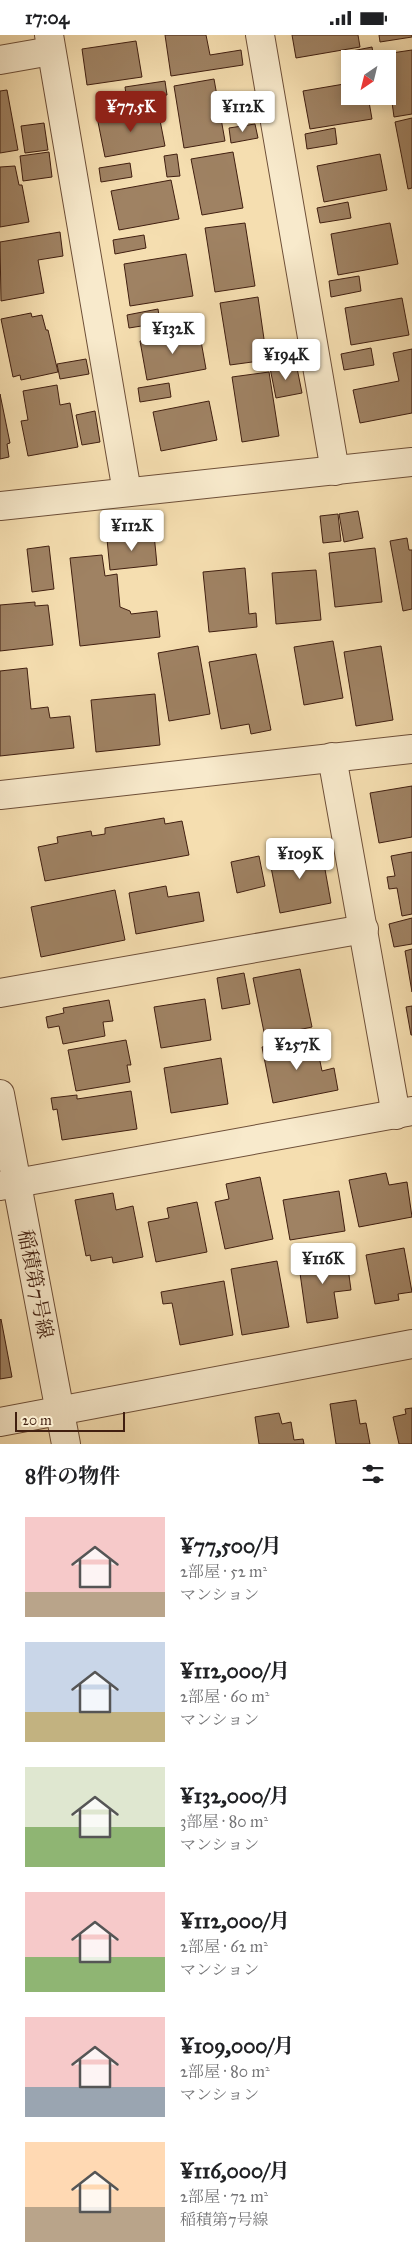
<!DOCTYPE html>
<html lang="ja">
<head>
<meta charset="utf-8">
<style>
	body { margin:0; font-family:"IM FELL Great Primer","Noto Serif JP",serif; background:#f2f2f2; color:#202124; height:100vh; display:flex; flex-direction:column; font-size:19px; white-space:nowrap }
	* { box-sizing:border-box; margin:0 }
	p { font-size:16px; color:#757577 }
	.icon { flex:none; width:28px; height:28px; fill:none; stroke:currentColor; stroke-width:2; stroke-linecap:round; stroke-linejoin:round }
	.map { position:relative; height:1409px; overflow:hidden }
	.drawer { display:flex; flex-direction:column; background:#fff; flex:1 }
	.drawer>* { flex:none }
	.needle { width:32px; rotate:215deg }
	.tools { position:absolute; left:341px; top:15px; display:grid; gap:10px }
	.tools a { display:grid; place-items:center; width:55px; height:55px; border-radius:0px; background:#fff; box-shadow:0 2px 12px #0003; font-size:25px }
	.scale { position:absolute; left:15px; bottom:12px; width:110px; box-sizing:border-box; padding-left:5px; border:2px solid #411f10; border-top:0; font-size:14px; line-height:18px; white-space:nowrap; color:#411f10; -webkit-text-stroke:4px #f8eacc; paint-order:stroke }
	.price { position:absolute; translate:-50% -42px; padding:0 11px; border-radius:5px; background:#fff; color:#222; font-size:16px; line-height:32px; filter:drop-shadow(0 1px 2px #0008) }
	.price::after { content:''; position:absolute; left:50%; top:30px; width:15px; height:11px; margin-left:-8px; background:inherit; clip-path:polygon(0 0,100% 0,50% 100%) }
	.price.on { background:#8f2418; color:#fff }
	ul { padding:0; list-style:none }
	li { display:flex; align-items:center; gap:15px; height:125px; padding:0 25px }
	li span { display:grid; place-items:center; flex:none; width:140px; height:100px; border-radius:0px; color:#555 }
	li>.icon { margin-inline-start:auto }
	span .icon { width:60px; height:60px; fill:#fffc; stroke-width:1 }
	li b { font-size:21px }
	h2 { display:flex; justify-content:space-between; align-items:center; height:60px; padding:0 25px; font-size:21px }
	.status { display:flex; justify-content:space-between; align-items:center; height:35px; padding:0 25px; background:#fff; direction:ltr }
	.status svg { height:14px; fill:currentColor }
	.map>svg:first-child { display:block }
	.building { fill:#9f8263; stroke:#411f10 }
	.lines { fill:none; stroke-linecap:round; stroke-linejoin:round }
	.minor-casing { stroke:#6e4f38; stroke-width:30 }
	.tertiary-casing { stroke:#6e4f38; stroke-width:30 }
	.minor { stroke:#f8eacc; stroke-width:28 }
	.tertiary { stroke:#f8eacc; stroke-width:28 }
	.labels { text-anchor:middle; stroke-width:4.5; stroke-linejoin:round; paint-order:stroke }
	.street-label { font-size:20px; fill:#411f10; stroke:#f8eacc }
</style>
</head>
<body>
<div class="status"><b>17:04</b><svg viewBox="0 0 49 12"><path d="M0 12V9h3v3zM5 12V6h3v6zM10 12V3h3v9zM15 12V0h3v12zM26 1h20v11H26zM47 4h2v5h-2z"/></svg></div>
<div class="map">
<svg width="412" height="1409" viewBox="0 0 412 1409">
	<rect width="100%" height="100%" fill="#f5deb0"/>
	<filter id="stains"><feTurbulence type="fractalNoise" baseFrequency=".004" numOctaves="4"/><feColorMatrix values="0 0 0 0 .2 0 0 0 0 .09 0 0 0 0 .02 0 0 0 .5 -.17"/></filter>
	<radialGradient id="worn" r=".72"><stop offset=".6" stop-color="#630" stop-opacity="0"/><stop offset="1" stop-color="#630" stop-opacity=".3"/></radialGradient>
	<!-- building -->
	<g class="building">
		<path d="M165 0H206L210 20 241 15 243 30 171 41Z"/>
		<path d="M292 0H358L360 12 296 23Z"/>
		<path d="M379 0H412V2L380 7Z"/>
		<path d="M136 6 142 42 87 50 82 14Z"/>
		<path d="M372 12 374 24H350V34L345 35 342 18Z"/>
		<path d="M412 15V79L394 82 388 38V24H385V19Z"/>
		<path d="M214 44 225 106 184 113 174 51Z"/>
		<path d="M165 46 167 60 127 67 125 52Z"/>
		<path d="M350 48V61H368L372 84 310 94 303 56Z"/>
		<path d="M7 55 18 115 0 118V56Z"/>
		<path d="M158 75 165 111 105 122 97 82 111 79 112 84Z"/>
		<path d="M412 83V153L408 154 395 87Z"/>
		<path d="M44 88 48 115 25 118 21 91Z"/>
		<path d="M255 89 258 103 231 108 229 93Z"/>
		<path d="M335 93 337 109 307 114 305 99Z"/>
		<path d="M49 117 52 142 23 146 20 121Z"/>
		<path d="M233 117 243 173 202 180 191 124Z"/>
		<path d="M177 119 180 141 167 142 164 121Z"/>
		<path d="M380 119 387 155 324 167 317 131Z"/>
		<path d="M130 128 132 142 101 147 99 133Z"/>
		<path d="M15 131 19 150H22L29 187 0 192V132Z"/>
		<path d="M171 145 179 184 119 195 111 156Z"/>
		<path d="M348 167 351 183 320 188 317 173Z"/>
		<path d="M245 188 255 251 215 257 205 193Z"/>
		<path d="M390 188 398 229 338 240 331 199Z"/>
		<path d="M60 197 63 221 38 225 44 258 1 266 0 207Z"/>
		<path d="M144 200 146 213 115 219 113 205Z"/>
		<path d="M186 219 193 261 130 271 124 229Z"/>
		<path d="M359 241 361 256 331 262 329 246Z"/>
		<path d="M258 262 267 325 230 330 220 268Z"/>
		<path d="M402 263 409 300 351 310 345 273Z"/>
		<path d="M158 274 160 288 129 293 127 280Z"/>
		<path d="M31 278 32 282 42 280 46 295H48L58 337 21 345 20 340 13 342 1 284Z"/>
		<path d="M199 295 206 334 147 345 140 306Z"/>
		<path d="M371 313 374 330 344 335 341 319Z"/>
		<path d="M412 314V378L360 388 353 355 399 346 393 318Z"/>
		<path d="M86 324 89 339 60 344 57 329Z"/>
		<path d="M296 328 302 358 276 363 270 333Z"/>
		<path d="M269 337 279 401 242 407 232 342Z"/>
		<path d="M169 348 171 362 140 367 138 353Z"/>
		<path d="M57 350 60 370 70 368 78 412 28 421 21 386 28 385 23 356Z"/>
		<path d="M0 359 10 408 7 409 9 422 0 424Z"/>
		<path d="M209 366 217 405 161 416 153 377Z"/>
		<path d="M95 376 100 407 82 410 76 380Z"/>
		<path d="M358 476 363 503 344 507 339 479Z"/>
		<path d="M338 479 341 506 323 508 320 481Z"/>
		<path d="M154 499 157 530 110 535 107 504Z"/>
		<path d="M407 503 409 515H412V574L403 576 390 506Z"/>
		<path d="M49 511 54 554 32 557 27 514Z"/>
		<path d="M375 513 382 567 335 572 329 518Z"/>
		<path d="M102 520 105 541 117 539 120 572 130 576 131 579 157 576 160 602 80 611 70 523Z"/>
		<path d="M245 533 249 579 256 578 257 592 209 597 203 537Z"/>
		<path d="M316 535 321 585 276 589 272 538Z"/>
		<path d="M35 567V571L48 570 53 610 0 616V570Z"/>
		<path d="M333 606 343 663 304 670 294 612Z"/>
		<path d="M198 611 210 679 169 686 158 618Z"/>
		<path d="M381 611 393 685 356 691 344 617Z"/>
		<path d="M256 619 271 695 251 699 249 689 221 694 209 627Z"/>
		<path d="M27 633 31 674 48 672 50 683 70 681 74 713 0 721V636Z"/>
		<path d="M155 659 160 710 96 717 91 665Z"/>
		<path d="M412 751V802L379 808 370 758Z"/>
		<path d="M164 783 165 789 182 786 189 820 45 846 38 812 58 808 57 802 91 796 92 801 105 799V793Z"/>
		<path d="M321 812 331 868 280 878 269 822Z"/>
		<path d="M412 817V879L402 881 397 853 389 854 387 842 395 841 391 821Z"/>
		<path d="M259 821 265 851 237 858 231 827Z"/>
		<path d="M166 851 168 862 199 857 204 886 136 899 129 858Z"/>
		<path d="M115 855 125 905 41 922 31 872Z"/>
		<path d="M412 883V909L394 912 389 889Z"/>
		<path d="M412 914V957L405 916Z"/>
		<path d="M300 934 312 992 265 1002 253 943Z"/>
		<path d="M244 938 250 969 222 974 217 943Z"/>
		<path d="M205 964 211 1005 161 1013 154 972Z"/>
		<path d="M109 965 113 986 103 987 105 1001 63 1009 59 991 48 993 46 982 64 978 63 973Z"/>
		<path d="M412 971V1000H411L406 972Z"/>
		<path d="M315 1002 322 1036 334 1033 338 1055 273 1068 262 1012Z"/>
		<path d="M126 1005 131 1030H127L130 1047 76 1056 68 1015Z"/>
		<path d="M221 1023 228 1069 171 1078 164 1033Z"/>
		<path d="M131 1056 137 1094 62 1105 57 1074 53 1075 51 1063 77 1060V1064Z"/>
		<path d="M386 1138 389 1150 407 1147 412 1182 359 1192 349 1145Z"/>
		<path d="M260 1142 273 1204 225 1214 215 1167 229 1164 226 1149Z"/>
		<path d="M339 1156 345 1196 290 1205 283 1165Z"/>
		<path d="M113 1158 116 1175 133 1171 143 1222 113 1228 112 1222 91 1226 90 1220 86 1221 75 1165Z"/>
		<path d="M197 1167 207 1217 156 1227 148 1187 169 1183 167 1173Z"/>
		<path d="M404 1213 412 1257 398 1259 399 1265 375 1269 366 1220Z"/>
		<path d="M346 1218 351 1255 334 1257 338 1283 307 1288 298 1224Z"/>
		<path d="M277 1226 289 1292 242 1300 231 1234Z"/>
		<path d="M224 1246 233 1300 180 1310 172 1268 163 1269 161 1257Z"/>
		<path d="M1 1284 12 1342 0 1344V1285Z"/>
		<path d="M356 1365 360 1389 366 1388 370 1409H336L330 1369Z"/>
		<path d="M412 1373V1409H399L393 1382 406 1379 405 1374Z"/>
		<path d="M279 1378 282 1389 291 1387 294 1405 303 1404 304 1409H259L255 1382Z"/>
	</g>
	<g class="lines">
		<!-- minor casing -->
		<g class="minor-casing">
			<g id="minor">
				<path d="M49 0 127 457"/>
				<path d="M260 0 335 436"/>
				<path d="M0 25 51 16"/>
				<path d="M0 471 412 427"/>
				<path d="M332 722 396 1080"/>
				<path d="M0 760 412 714"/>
				<path d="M0 958 364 894"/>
				<path d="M0 1151 412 1076"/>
				<path d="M0 1387 412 1309"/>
			</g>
		</g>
		<!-- tertiary casing -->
		<g class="tertiary-casing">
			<path id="tertiary" d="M0 1059 66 1409"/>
		</g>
		<!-- minor -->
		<use href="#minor" class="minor"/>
		<!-- tertiary -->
		<use href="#tertiary" class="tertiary"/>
	</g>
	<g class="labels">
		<!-- street labels -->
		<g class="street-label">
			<text transform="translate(36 1249) rotate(79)" y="7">稲積第7号線</text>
		</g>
	</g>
	<rect width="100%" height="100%" filter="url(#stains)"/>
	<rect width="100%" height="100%" fill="url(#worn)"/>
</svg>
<div class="tools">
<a><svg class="needle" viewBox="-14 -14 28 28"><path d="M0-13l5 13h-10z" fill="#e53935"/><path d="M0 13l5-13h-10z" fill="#757577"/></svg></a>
</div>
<div class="scale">20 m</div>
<b class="price on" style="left:131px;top:98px">¥77.5K</b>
<b class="price" style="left:243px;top:98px">¥112K</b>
<b class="price" style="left:173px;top:320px">¥132K</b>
<b class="price" style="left:286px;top:346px">¥194K</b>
<b class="price" style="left:132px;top:517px">¥112K</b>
<b class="price" style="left:300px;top:845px">¥109K</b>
<b class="price" style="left:297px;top:1036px">¥257K</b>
<b class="price" style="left:323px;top:1250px">¥116K</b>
</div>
<section class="drawer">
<h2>8件の物件<svg class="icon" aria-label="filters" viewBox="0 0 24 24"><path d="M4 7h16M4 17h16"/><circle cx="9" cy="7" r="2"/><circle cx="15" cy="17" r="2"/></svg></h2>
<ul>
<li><span style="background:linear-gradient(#f6c9c9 75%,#b9a48a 0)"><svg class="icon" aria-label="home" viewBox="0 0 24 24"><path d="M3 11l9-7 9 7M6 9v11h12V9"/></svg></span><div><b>¥77,500/月</b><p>2部屋 · 52 m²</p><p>マンション</p></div></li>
<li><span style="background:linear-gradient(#c9d6e8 70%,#c2b280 0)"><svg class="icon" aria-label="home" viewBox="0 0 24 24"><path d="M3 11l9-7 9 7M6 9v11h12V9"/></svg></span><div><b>¥112,000/月</b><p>2部屋 · 60 m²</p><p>マンション</p></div></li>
<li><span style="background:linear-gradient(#dfe7d0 60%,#8fb573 0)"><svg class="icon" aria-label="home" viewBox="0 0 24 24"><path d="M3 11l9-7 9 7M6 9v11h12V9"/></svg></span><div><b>¥132,000/月</b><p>3部屋 · 80 m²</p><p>マンション</p></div></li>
<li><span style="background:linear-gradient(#f6c9c9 65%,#8fb573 0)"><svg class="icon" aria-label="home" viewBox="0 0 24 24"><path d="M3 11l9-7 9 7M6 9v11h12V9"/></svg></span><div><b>¥112,000/月</b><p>2部屋 · 62 m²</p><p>マンション</p></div></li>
<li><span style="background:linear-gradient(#f6c9c9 70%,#9aa5b1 0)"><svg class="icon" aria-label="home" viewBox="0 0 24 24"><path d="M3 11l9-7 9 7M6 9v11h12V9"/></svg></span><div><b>¥109,000/月</b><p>2部屋 · 80 m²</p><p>マンション</p></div></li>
<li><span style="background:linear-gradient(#ffd9b3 65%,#b9a48a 0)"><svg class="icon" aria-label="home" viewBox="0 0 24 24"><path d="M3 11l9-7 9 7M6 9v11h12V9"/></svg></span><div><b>¥116,000/月</b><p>2部屋 · 72 m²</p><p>稲積第7号線</p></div></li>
</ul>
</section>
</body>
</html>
